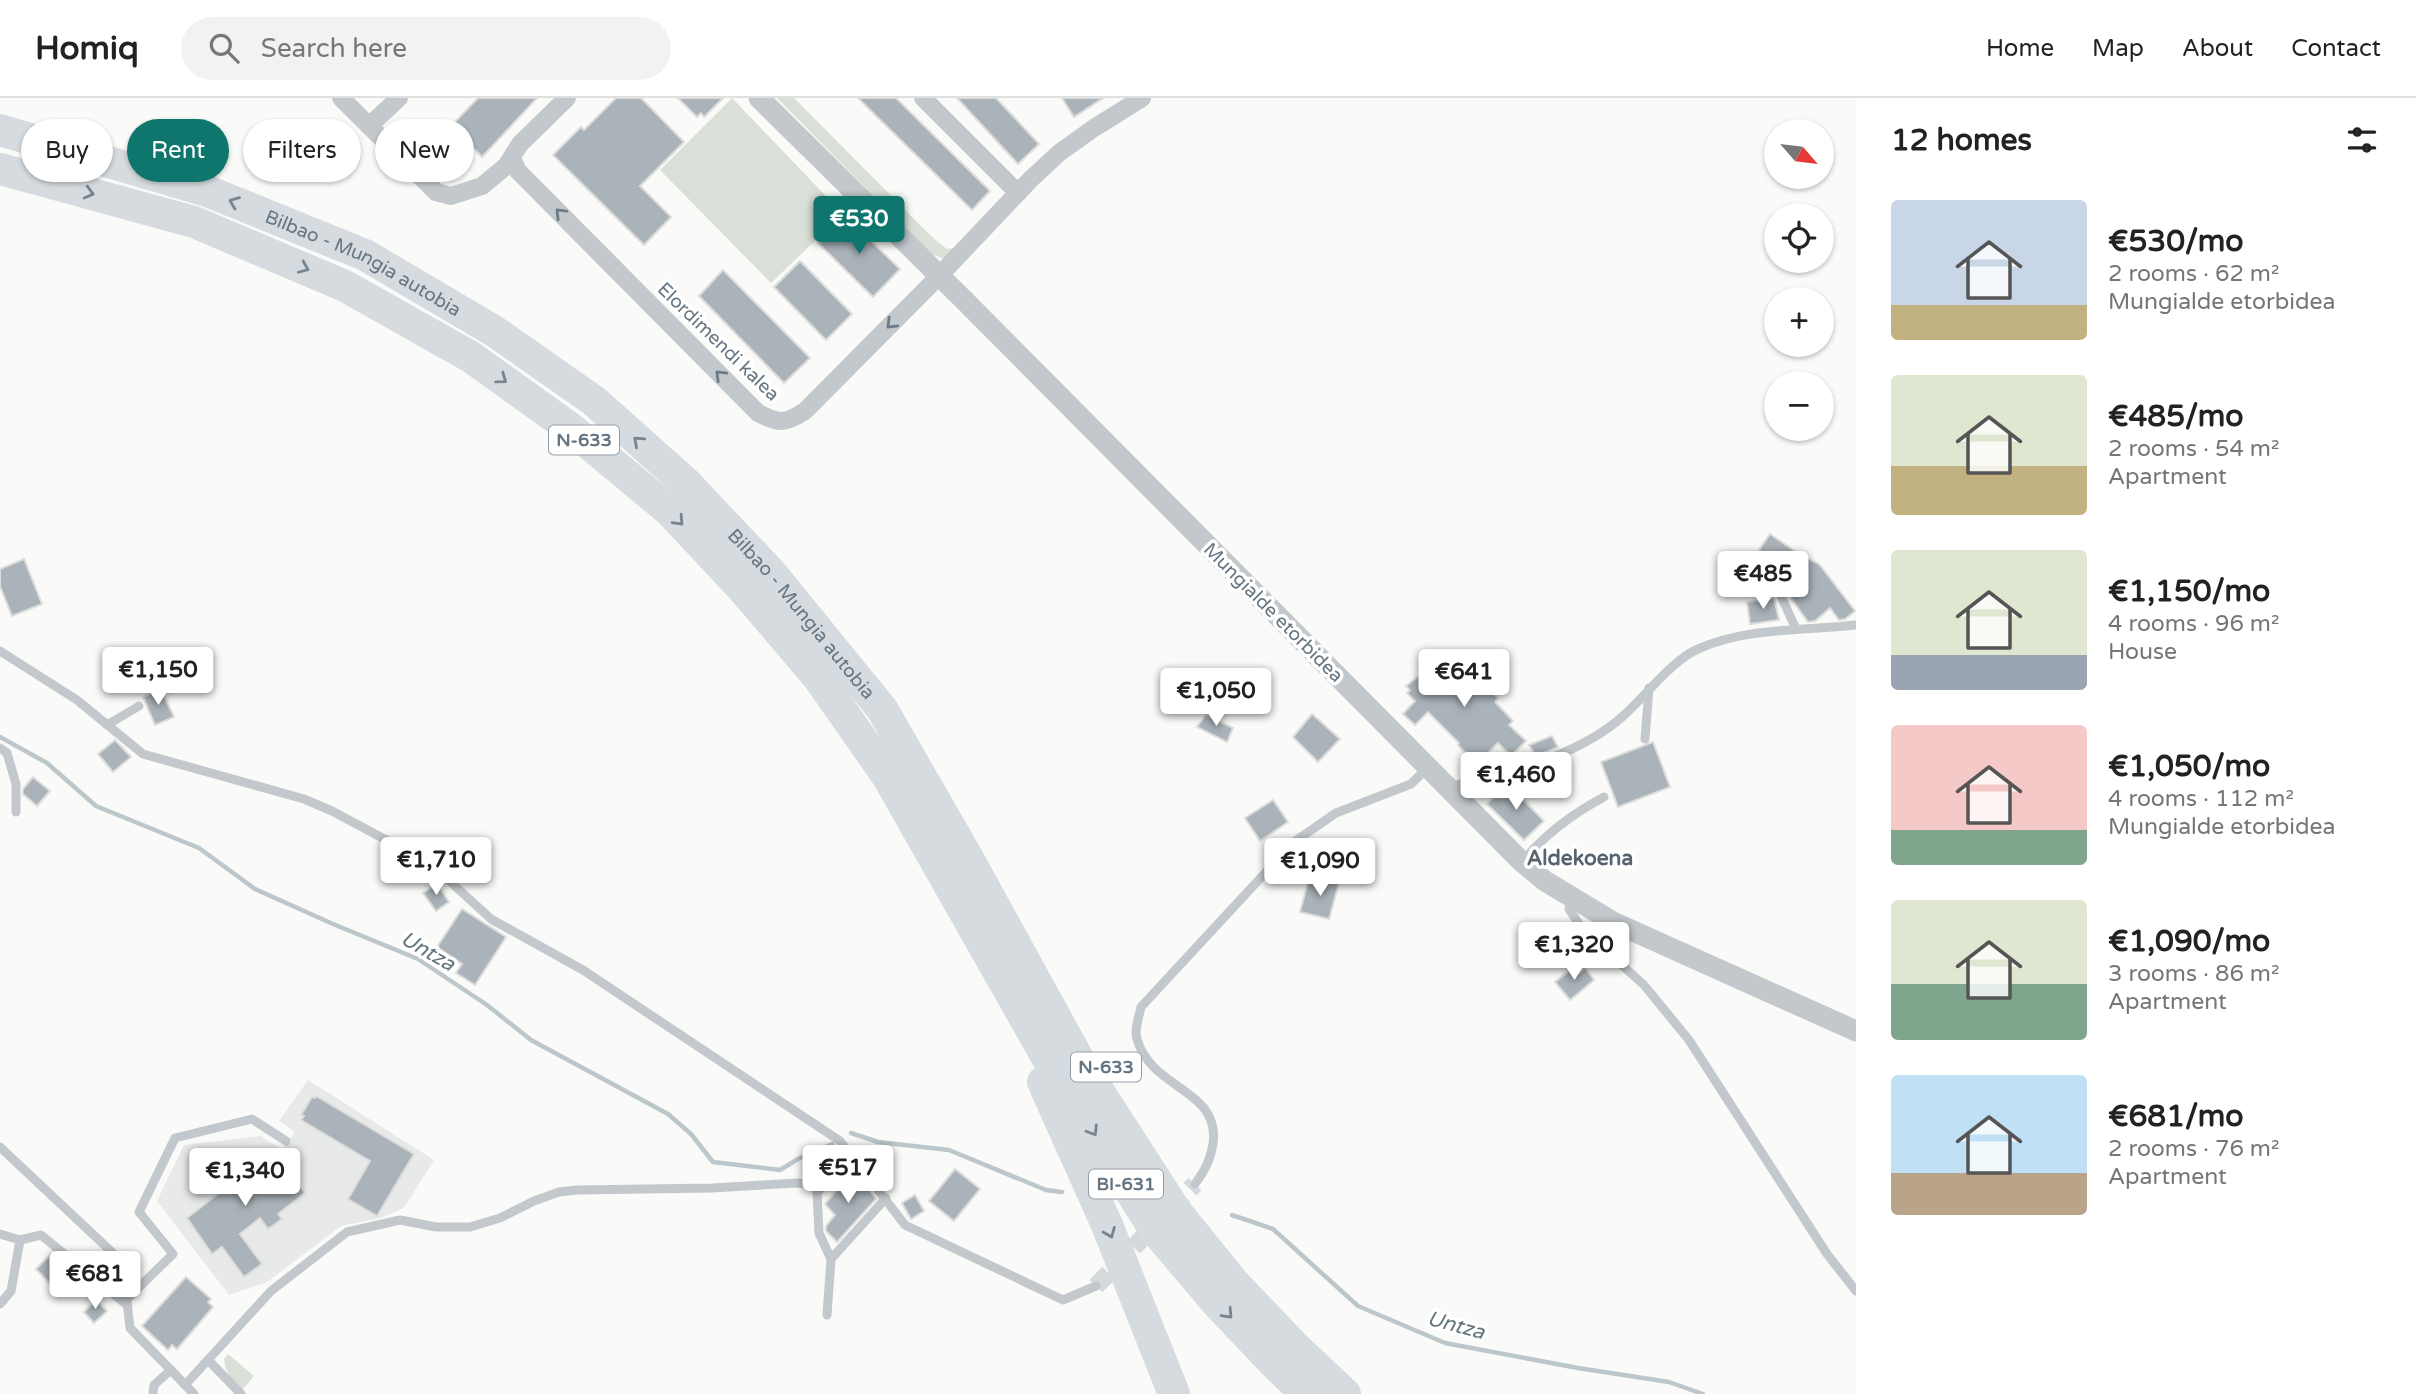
<!DOCTYPE html>
<html lang="en">
<head>
<meta charset="utf-8">
<style>
	body { margin:0; font-family:"Varela Round",sans-serif; background:#f2f2f2; color:#222; height:100vh; display:flex; flex-direction:column; font-size:26px; white-space:nowrap }
	* { box-sizing:border-box; margin:0 }
	p { font-size:23px; color:#767676 }
	.icon { flex:none; width:38px; height:38px; fill:none; stroke:currentColor; stroke-width:2; stroke-linecap:round; stroke-linejoin:round }
	.map { position:relative; flex:1; overflow:hidden }
	.drawer { display:flex; flex-direction:column; background:#fff; width:560px }
	.drawer>* { flex:none }
	.hud { position:absolute; left:21px; top:21px; width:665px; height:63px; display:flex; gap:14px }
	.needle { width:46px; rotate:118deg }
	.tools { position:absolute; left:1764px; top:21px; display:grid; gap:14px }
	.tools a { display:grid; place-items:center; width:70px; height:70px; border-radius:50%; background:#fff; box-shadow:0 2px 5px #0004; font-size:35px }
	.price { position:absolute; translate:-50% -60px; padding:0 16px; border-radius:7px; background:#fff; color:#222; font-size:23px; line-height:46px; filter:drop-shadow(0 2px 4px #0008) }
	.price::after { content:''; position:absolute; left:50%; top:42px; width:21px; height:16px; margin-left:-10px; background:inherit; clip-path:polygon(0 0,100% 0,50% 100%) }
	.price.selected { background:#0f766e; color:#fff }
	ul { padding:0; list-style:none }
	li { display:flex; align-items:center; gap:21px; height:175px; padding:0 35px }
	li span { display:grid; place-items:center; flex:none; width:196px; height:140px; border-radius:7px; color:#555 }
	li>.icon { margin-inline-start:auto }
	span .icon { width:84px; height:84px; fill:#fffc; stroke-width:1 }
	li b { font-size:30px }
	h2 { display:flex; justify-content:space-between; align-items:center; height:84px; padding:0 35px; font-size:30px }
	.chip { padding:0 24px; border-radius:32px; background:#fff; box-shadow:0 2px 5px #0004; font-size:24px; line-height:63px }
	.chip.selected { background:#0f766e; color:#fff }
	header { display:flex; align-items:center; gap:42px; box-sizing:border-box; height:98px; padding:0 35px; background:#fff; border-bottom:2px solid #e0e0e0 }
	header strong { font-size:33px }
	nav { display:flex; gap:38px; margin-inline-start:auto; font-size:24px }
	.search { width:490px; height:63px; background:#f2f2f2; display:flex; align-items:center; gap:18px; box-sizing:border-box; padding:0 24px; border-radius:38px; color:#767676; font-size:26px }
	main { display:flex; flex:1; min-height:0 }
	.map>svg:first-child { display:block }
	.built { fill:#e8e9e9 }
	.green { fill:#dadfd7 }
	.lines { fill:none; stroke-linecap:round; stroke-linejoin:round }
	.stream { stroke:#bbc7cb; stroke-width:4.5 }
	.building { fill:#aab3b9; stroke:#dcdcda; stroke-width:2 }
	.minor-tunnel { stroke:#d5d9db; stroke-width:18; stroke-dasharray:18 9; stroke-linecap:butt }
	.service { stroke:#c3c8cc; stroke-width:9 }
	.minor { stroke:#c3c8cc; stroke-width:18 }
	.tertiary { stroke:#c3c8cc; stroke-width:21 }
	.motorway { stroke:#d6dbdf; stroke-width:32 }
	.oneway { stroke:#768591 }
	.oneway2 { stroke:#6a7a87 }
	.labels { text-anchor:middle; stroke-width:7; stroke-linejoin:round; paint-order:stroke }
	.shield { fill:#fff; stroke:#939fa8; stroke-width:2 }
	.shield-label { font-size:18px; font-weight:bold; fill:#657683 }
	.street-label { font-size:19px; fill:#657683; stroke:#fff }
	.neighbourhood-label { font-size:21px; font-weight:bold; fill:#57646e; stroke:#fff }
	.water-label { font-size:21px; font-style:italic; fill:#60757c; stroke:#fff }
</style>
</head>
<body>
<header>
<strong>Homiq</strong>
<div class="search"><svg class="icon" aria-label="search" viewBox="0 0 24 24"><circle cx="10" cy="10" r="6"/><path d="M15 15l6 6"/></svg>Search here</div>
<nav><a>Home</a><a>Map</a><a>About</a><a>Contact</a></nav>
</header>
<main>
<div class="map">
<svg width="1856" height="1296" viewBox="0 0 1856 1296">
	<rect width="100%" height="100%" fill="#fafaf8"/>
	<!-- built -->
	<path class="built" d="M308 982 434 1062 404 1110 381 1120 341 1128 267 1184 229 1197 157 1103 184 1047 261 1038 282 1052 295 1034 279 1023Z"/>
	<!-- green -->
	<g class="green">
		<path d="M732 0 843 116 771 185 660 72Z"/>
		<path d="M777 0H794L932 139 947 151 956 150 944 161 931 156Z"/>
		<path d="M228 1256 254 1278 243 1291C231 1281 226 1276 224 1261Z"/>
	</g>
	<g class="lines">
		<!-- stream -->
		<g class="stream">
			<path d="M0 639 47 665 96 708 199 750 255 791 333 826 418 861 487 907 531 942 668 1016 691 1036 713 1064 780 1072 798 1061 832 1046"/>
			<path d="M851 1035 878 1044 949 1052 1046 1092 1062 1094"/>
			<path d="M1232 1117 1273 1131 1358 1208 1445 1245 1578 1270 1669 1284 1703 1296"/>
		</g>
	</g>
	<!-- building -->
	<g class="building">
		<path d="M478 0H537L482 59 451 28Z"/>
		<path d="M616 0H641L684 44 640 88 671 119 644 147 553 57 581 29 584 32Z"/>
		<path d="M678 0H723L704 19 701 15 697 19Z"/>
		<path d="M858 0H896L990 93 972 112Z"/>
		<path d="M957 0H996L1039 46 1018 66Z"/>
		<path d="M1062 0H1103L1074 19Z"/>
		<path d="M845 118 900 171 873 199 818 145Z"/>
		<path d="M800 163 852 216 826 242 774 189Z"/>
		<path d="M723 172 810 260 784 285 699 198Z"/>
		<path d="M1770 436 1802 458 1819 466 1855 513 1845 521 1839 522 1830 510 1815 523 1808 524 1788 496 1787 491 1802 480 1759 452Z"/>
		<path d="M24 461 42 506 12 518 0 488V471Z"/>
		<path d="M1774 500 1779 522 1750 526 1747 504Z"/>
		<path d="M1472 555 1483 565 1474 576 1498 600 1495 604 1513 623 1509 627 1526 643 1511 658 1498 645 1478 665 1468 655 1467 657 1458 647 1459 645 1428 614 1415 627 1403 616 1415 603 1407 595 1410 592 1406 588 1429 570 1444 580 1465 557 1468 559Z"/>
		<path d="M161 591 174 619 155 627 143 599Z"/>
		<path d="M1312 616 1340 641 1318 664 1293 639Z"/>
		<path d="M1206 617 1233 630 1227 644 1197 629Z"/>
		<path d="M1552 638 1558 649 1536 658 1529 647Z"/>
		<path d="M115 642 131 659 113 674 98 656Z"/>
		<path d="M1653 644 1670 689 1618 709 1601 664Z"/>
		<path d="M33 679 50 693 37 708 23 696V691Z"/>
		<path d="M1508 686 1544 723 1524 742 1487 706Z"/>
		<path d="M1273 702 1288 724 1260 743 1245 720Z"/>
		<path d="M1317 780 1339 785 1329 821 1300 814 1308 784 1317 786Z"/>
		<path d="M437 786 449 804 436 813 423 795Z"/>
		<path d="M462 811 506 839 475 887 456 875 462 866 437 849Z"/>
		<path d="M1574 869 1579 875 1585 870 1594 882 1570 902 1555 884Z"/>
		<path d="M316 998 414 1056 377 1118 348 1101 370 1063 301 1022 304 1018 301 1017 312 999 315 1000Z"/>
		<path d="M829 1050 837 1068 827 1076 817 1080 808 1059Z"/>
		<path d="M259 1054 287 1070 305 1095 278 1116 282 1121 268 1131 260 1120 240 1136 262 1166 244 1179 222 1149 212 1156 187 1120 219 1095 213 1089Z"/>
		<path d="M955 1071 980 1091 954 1123 929 1103Z"/>
		<path d="M854 1072 876 1101 837 1144 826 1133V1128L835 1117 825 1106Z"/>
		<path d="M915 1097 924 1113 911 1121 902 1105Z"/>
		<path d="M51 1156 72 1177 56 1192 36 1171Z"/>
		<path d="M186 1179 211 1201 208 1204 213 1209 177 1251 172 1247 168 1252 142 1228Z"/>
		<path d="M96 1202 107 1213 94 1225 84 1214Z"/>
	</g>
	<g class="lines">
		<!-- minor-tunnel -->
		<path class="minor-tunnel" d="M1096 1188 1195 1086"/>
		<!-- service -->
		<g class="service">
			<path d="M1778 471 1781 498 1796 531"/>
			<path d="M0 553 77 602 143 656 304 701 332 713 431 766 491 821 583 872 840 1043 905 1127 1063 1202 1096 1188"/>
			<path d="M107 627 139 608"/>
			<path d="M1645 641 1649 590"/>
			<path d="M0 650 7 655 16 686V714"/>
			<path d="M1450 689C1510 672 1574 661 1622 619 1644 600 1672 562 1698 551 1747 529 1803 533 1856 527"/>
			<path d="M1522 764C1545 736 1572 716 1604 699"/>
			<path d="M1573 801 1569 811 1583 832 1644 887 1689 942 1827 1156 1856 1193"/>
			<path d="M0 1049 115 1157 125 1185 130 1230 194 1296"/>
			<path d="M855 1062 817 1094 819 1135 831 1161 886 1100"/>
			<path d="M1195 1086C1205 1072 1210 1063 1213 1046 1221 991 1151 992 1137 941 1134 932 1139 919 1141 909L1294 744 1336 715 1411 686 1427 670"/>
			<path d="M0 1136 20 1142 41 1137 127 1207"/>
			<path d="M127 1201 173 1156 139 1114 175 1040 252 1021 286 1043"/>
			<path d="M0 1206 11 1193 20 1142"/>
			<path d="M827 1217 831 1161"/>
			<path d="M208 1262 241 1296"/>
			<path d="M185 1287 271 1193 347 1134 400 1122 436 1129H470L500 1120 534 1103 559 1094 577 1092 712 1090 797 1085 824 1088"/>
			<path d="M153 1296 154 1287 171 1272"/>
		</g>
		<!-- minor -->
		<g class="minor">
			<path d="M341 0 436 94 451 98 482 88 506 68 520 46 567 0"/>
			<path d="M923 0 1018 95"/>
			<path d="M369 28 399 0"/>
			<path d="M512 61 518 73 758 315C779 326 785 326 805 313L939 178 1030 82 1059 55 1094 30 1142 0"/>
		</g>
		<!-- tertiary -->
		<path class="tertiary" d="M759 0 964 202 1522 764 1545 783 1613 824 1856 933"/>
		<!-- motorway -->
		<g class="motorway">
			<path id="s1" d="M0 32 207 93 365 157 494 233 594 303 686 385 772 476 882 611 970 764 1081 966 1175 1112 1233 1184 1296 1250 1345 1296"/>
			<path d="M0 71 194 124 345 188 471 259 570 330 670 413 743 491 818 579 888 679 1056 975 1155 1132 1217 1205 1273 1264 1306 1296"/>
			<path d="M1043 984 1107 1127 1174 1296"/>
		</g>
	</g>
	<!-- one-way arrows -->
	<defs><path id="oneway-chevron" d="M-2-3.5L2.5 0L-2 3.5" fill="none" stroke-width="1.6" stroke-linecap="round" stroke-linejoin="round" transform="scale(1.75)"/></defs>
	<g class="oneway">
		<use href="#oneway-chevron" transform="translate(89 95) rotate(15)"/>
		<use href="#oneway-chevron" transform="translate(234 104) rotate(-158)"/>
		<use href="#oneway-chevron" transform="translate(304 170) rotate(23)"/>
		<use href="#oneway-chevron" transform="translate(502 281) rotate(36)"/>
		<use href="#oneway-chevron" transform="translate(638 343) rotate(-138)"/>
		<use href="#oneway-chevron" transform="translate(679 423) rotate(47)"/>
		<use href="#oneway-chevron" transform="translate(1093 1033) rotate(58)"/>
		<use href="#oneway-chevron" transform="translate(1110 1135) rotate(68)"/>
		<use href="#oneway-chevron" transform="translate(1228 1216) rotate(47)"/>
	</g>
	<g class="oneway2">
		<use href="#oneway-chevron" transform="translate(560 115) rotate(-135)"/>
		<use href="#oneway-chevron" transform="translate(891 226) rotate(135)"/>
		<use href="#oneway-chevron" transform="translate(720 277) rotate(-135)"/>
	</g>
	<g class="labels">
		<!-- shield labels -->
		<g class="shield">
			<rect x="549" y="327.5" width="70" height="29" rx="5"/>
			<rect x="1071" y="954.5" width="70" height="29" rx="5"/>
			<rect x="1089" y="1071.5" width="74" height="29" rx="5"/>
		</g>
		<g class="shield-label">
			<text x="584" y="348">N-633</text>
			<text x="1106" y="975">N-633</text>
			<text x="1126" y="1092">BI-631</text>
		</g>
		<!-- street labels -->
		<g class="street-label">
			<text dy="7" stroke="none"><textPath href="#s1" startOffset="388">Bilbao - Mungia autobia</textPath></text>
			<text transform="translate(719 243) rotate(44)" y="7">Elordimendi kalea</text>
			<text transform="translate(1274 514) rotate(45)" y="7">Mungialde etorbidea</text>
			<text dy="7" stroke="none"><textPath href="#s1" startOffset="956">Bilbao - Mungia autobia</textPath></text>
		</g>
		<!-- neighbourhood labels -->
		<g class="neighbourhood-label">
			<text x="1580" y="767">Aldekoena</text>
		</g>
		<!-- water labels -->
		<g class="water-label">
			<text transform="translate(428 853) rotate(30)" y="7">Untza</text>
			<text transform="translate(1456 1227) rotate(15)" y="7">Untza</text>
		</g>
	</g>
</svg>
<div class="tools">
<a><svg class="needle" viewBox="-14 -14 28 28"><path d="M0-13l5 13h-10z" fill="#e53935"/><path d="M0 13l5-13h-10z" fill="#767676"/></svg></a>
<a><svg class="icon" aria-label="locate" viewBox="0 0 24 24"><circle cx="12" cy="12" r="6"/><path d="M12 2v4M12 18v4M2 12h4M18 12h4"/></svg></a>
<a>+</a>
<a>−</a>
</div>
<b class="price selected" style="left:859px;top:158px">€530</b>
<b class="price" style="left:1763px;top:513px">€485</b>
<b class="price" style="left:158px;top:609px">€1,150</b>
<b class="price" style="left:1464px;top:611px">€641</b>
<b class="price" style="left:1216px;top:630px">€1,050</b>
<b class="price" style="left:1516px;top:714px">€1,460</b>
<b class="price" style="left:436px;top:799px">€1,710</b>
<b class="price" style="left:1320px;top:800px">€1,090</b>
<b class="price" style="left:1574px;top:884px">€1,320</b>
<b class="price" style="left:848px;top:1107px">€517</b>
<b class="price" style="left:245px;top:1110px">€1,340</b>
<b class="price" style="left:95px;top:1213px">€681</b>
<div class="hud">
<a class="chip">Buy</a>
<a class="chip selected">Rent</a>
<a class="chip">Filters</a>
<a class="chip">New</a>
</div>
</div>
<section class="drawer">
<h2>12 homes<svg class="icon" aria-label="filters" viewBox="0 0 24 24"><path d="M4 7h16M4 17h16"/><circle cx="9" cy="7" r="2"/><circle cx="15" cy="17" r="2"/></svg></h2>
<ul>
<li><span style="background:linear-gradient(#c9d6e8 75%,#c2b280 0)"><svg class="icon" aria-label="home" viewBox="0 0 24 24"><path d="M3 11l9-7 9 7M6 9v11h12V9"/></svg></span><div><b>€530/mo</b><p>2 rooms · 62 m²</p><p>Mungialde etorbidea</p></div></li>
<li><span style="background:linear-gradient(#dfe7d0 65%,#c2b280 0)"><svg class="icon" aria-label="home" viewBox="0 0 24 24"><path d="M3 11l9-7 9 7M6 9v11h12V9"/></svg></span><div><b>€485/mo</b><p>2 rooms · 54 m²</p><p>Apartment</p></div></li>
<li><span style="background:linear-gradient(#dfe7d0 75%,#9aa5b1 0)"><svg class="icon" aria-label="home" viewBox="0 0 24 24"><path d="M3 11l9-7 9 7M6 9v11h12V9"/></svg></span><div><b>€1,150/mo</b><p>4 rooms · 96 m²</p><p>House</p></div></li>
<li><span style="background:linear-gradient(#f6c9c9 75%,#7fa58c 0)"><svg class="icon" aria-label="home" viewBox="0 0 24 24"><path d="M3 11l9-7 9 7M6 9v11h12V9"/></svg></span><div><b>€1,050/mo</b><p>4 rooms · 112 m²</p><p>Mungialde etorbidea</p></div></li>
<li><span style="background:linear-gradient(#dfe7d0 60%,#7fa58c 0)"><svg class="icon" aria-label="home" viewBox="0 0 24 24"><path d="M3 11l9-7 9 7M6 9v11h12V9"/></svg></span><div><b>€1,090/mo</b><p>3 rooms · 86 m²</p><p>Apartment</p></div></li>
<li><span style="background:linear-gradient(#bfe0f5 70%,#b9a48a 0)"><svg class="icon" aria-label="home" viewBox="0 0 24 24"><path d="M3 11l9-7 9 7M6 9v11h12V9"/></svg></span><div><b>€681/mo</b><p>2 rooms · 76 m²</p><p>Apartment</p></div></li>
</ul>
</section>
</main>
</body>
</html>
